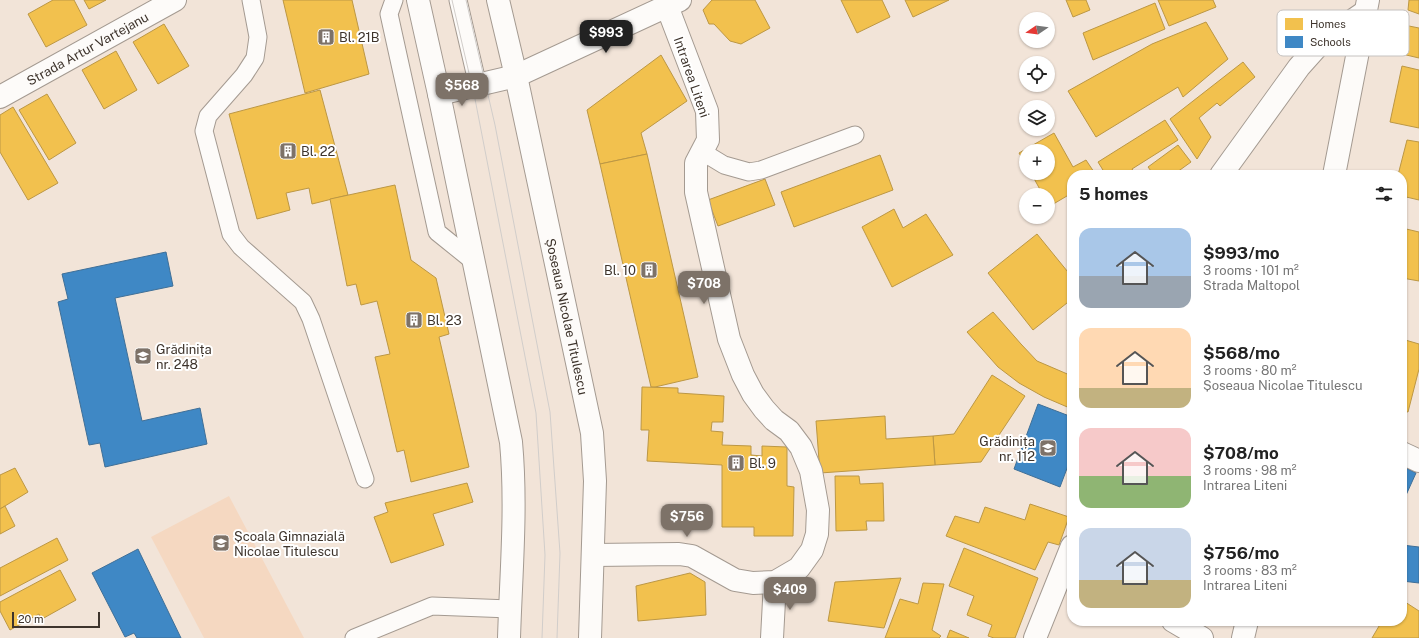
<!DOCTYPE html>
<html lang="en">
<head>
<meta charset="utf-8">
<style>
	body { margin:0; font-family:"Public Sans",sans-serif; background:#f2f2f2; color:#222; height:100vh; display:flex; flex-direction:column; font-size:15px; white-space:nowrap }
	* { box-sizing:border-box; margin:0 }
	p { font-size:13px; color:#767676 }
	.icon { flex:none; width:22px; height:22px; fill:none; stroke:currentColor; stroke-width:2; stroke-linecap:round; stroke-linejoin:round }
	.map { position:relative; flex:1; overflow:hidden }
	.panel { position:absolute; left:1067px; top:170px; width:340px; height:456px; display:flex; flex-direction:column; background:#fff; border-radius:16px; box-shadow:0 1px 3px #0004 }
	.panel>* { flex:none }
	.needle { width:26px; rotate:257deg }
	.fabs { position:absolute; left:1019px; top:12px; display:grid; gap:8px }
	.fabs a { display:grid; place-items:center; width:36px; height:36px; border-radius:50%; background:#fff; box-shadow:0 1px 3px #0004; font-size:20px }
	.scale { position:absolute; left:12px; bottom:10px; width:88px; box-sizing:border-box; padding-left:4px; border:2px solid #3e342c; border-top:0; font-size:11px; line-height:14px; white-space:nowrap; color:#3e342c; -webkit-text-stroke:3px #fff; paint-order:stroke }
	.price { position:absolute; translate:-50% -34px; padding:0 9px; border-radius:8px; background:#7d7268; color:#fff; font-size:13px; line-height:26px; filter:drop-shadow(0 1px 2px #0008) }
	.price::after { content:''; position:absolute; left:50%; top:24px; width:12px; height:9px; margin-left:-6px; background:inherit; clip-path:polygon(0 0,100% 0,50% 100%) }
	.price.selected { background:#222; color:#fff }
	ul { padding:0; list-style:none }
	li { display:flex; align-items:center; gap:12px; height:100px; padding:0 12px }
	li span { display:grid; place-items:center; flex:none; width:112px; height:80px; border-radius:12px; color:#555 }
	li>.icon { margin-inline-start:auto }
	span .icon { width:48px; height:48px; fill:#fffc; stroke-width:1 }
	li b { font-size:17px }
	h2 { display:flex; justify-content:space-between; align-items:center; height:48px; padding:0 12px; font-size:17px }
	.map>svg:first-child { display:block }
	.garden { fill:#f5d8c1 }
	.homes { fill:#f2c14e; stroke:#bc9744 }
	.schools { fill:#3f88c5; stroke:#3f6f97 }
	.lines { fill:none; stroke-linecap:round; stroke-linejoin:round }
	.service-casing { stroke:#a49a91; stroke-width:19 }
	.minor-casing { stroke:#a49a91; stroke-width:24 }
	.tertiary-casing { stroke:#a49a91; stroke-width:24 }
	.primary-casing { stroke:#a49a91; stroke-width:24 }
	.service { stroke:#fdfbf9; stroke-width:17 }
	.minor { stroke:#fdfbf9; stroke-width:22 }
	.tertiary { stroke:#fdfbf9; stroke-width:22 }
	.primary { stroke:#fdfbf9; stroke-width:22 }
	.tram { stroke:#d1cdca; stroke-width:1 }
	.labels { text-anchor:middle; stroke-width:4; stroke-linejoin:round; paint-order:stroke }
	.poi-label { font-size:13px; fill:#3e342c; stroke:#fff; text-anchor:start }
	.street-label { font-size:13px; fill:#3e342c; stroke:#fff }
	.key { fill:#fff; stroke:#c5c2c0; stroke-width:1 }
	.key-label { font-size:11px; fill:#3e342c }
</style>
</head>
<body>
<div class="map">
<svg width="1419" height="638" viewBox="0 0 1419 638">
	<rect width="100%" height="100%" fill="#f2e4d8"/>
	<!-- garden -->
	<path class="garden" d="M229 496 304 638H204L151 537Z"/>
	<!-- homes -->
	<g class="homes">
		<path d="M53 0H74L87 25 46 47 28 14Z"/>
		<path d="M84 0H106L89 9Z"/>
		<path d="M283 0H352L369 74 305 93Z"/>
		<path d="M712 0H755L770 28 741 44 730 41 714 24H709L703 10Z"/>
		<path d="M841 0H882L890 17 857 33Z"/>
		<path d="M905 0H949L913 17Z"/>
		<path d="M1066 0H1086L1090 10 1073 17Z"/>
		<path d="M1158 0H1213L1216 7 1169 26Z"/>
		<path d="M1409 0H1419V14L1408 10Z"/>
		<path d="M1155 3 1165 29 1093 60 1083 33Z"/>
		<path d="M1206 22 1228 59 1183 97 1178 87 1096 137 1068 91 1152 44Z"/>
		<path d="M1389 22 1419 28V58L1385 50Z"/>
		<path d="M164 24 189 66 158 84 133 42Z"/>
		<path d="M116 51 137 90 104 109 82 70Z"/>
		<path d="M661 55 687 101 641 133 647 154 600 164 587 110Z"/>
		<path d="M1243 62 1255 77 1220 106 1217 103 1199 118 1211 137 1197 159 1170 119Z"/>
		<path d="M1402 66 1419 70V128L1390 122Z"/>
		<path d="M320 90 348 195 312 204 309 188 286 193 290 210 257 219 229 114Z"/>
		<path d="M47 94 76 143 49 160 19 110Z"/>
		<path d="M13 107 58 183 28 200 0 152V115Z"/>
		<path d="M1165 120 1178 140 1132 169 1136 175H1106L1098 162Z"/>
		<path d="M1054 133 1073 167 1086 160 1096 175H1072V193L1050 206 1048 203V195H1043L1031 173H1048V151H1026V165L1019 153Z"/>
		<path d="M1407 140 1419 142V200L1402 196V175H1398Z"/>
		<path d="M1178 145 1191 162 1173 175H1154L1148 167Z"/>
		<path d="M647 154 698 377 655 387H651L600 164Z"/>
		<path d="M880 155 893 190 794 227 781 192Z"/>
		<path d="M765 179 775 205 718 226 708 200Z"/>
		<path d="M395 185 411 260 436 278 449 334 439 337 469 467 411 482 404 450 397 452 375 357 390 354 377 301 361 305 356 284 347 286 330 199Z"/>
		<path d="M894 209 903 228 926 214 953 255 892 287 862 227Z"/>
		<path d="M1402 228 1419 232V281L1402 278Z"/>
		<path d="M1037 234 1072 277V299L1033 330 988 273Z"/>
		<path d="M993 312 1021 344 1037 361 1072 376V409L1044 397 1019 383 998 367 967 332Z"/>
		<path d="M1402 339 1419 344V369L1408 412 1402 411Z"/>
		<path d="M992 375 1025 396 981 462 935 465 933 436 954 434Z"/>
		<path d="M642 387 678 388V393L724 396 723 422H712L711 431 723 432 722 445 751 446V455L762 456V446L787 447V486L794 487 793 536H754V527H722V465L647 461 649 430H641Z"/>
		<path d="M885 416 886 439 933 436 935 465 820 473 816 421Z"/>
		<path d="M15 468 28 492 0 509V475Z"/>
		<path d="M835 476H859L860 484 883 483 884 521H866L867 530 836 531Z"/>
		<path d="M467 483 473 502 433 514 444 545 391 563 374 517 388 512 385 503Z"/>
		<path d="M1030 504 1069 517 1059 545 1048 542 1035 570 946 536 955 516 979 523 985 507 1025 520Z"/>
		<path d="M5 506 15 526 0 534V509Z"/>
		<path d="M57 538 68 560 0 596V568Z"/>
		<path d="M964 548 1038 578 1015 638H994L988 636 992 625 967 615 974 596 949 586Z"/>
		<path d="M60 570 76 600 42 619 39 614 10 630 0 611V602Z"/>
		<path d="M690 573 705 582 706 615 638 621 636 586Z"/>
		<path d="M901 578 884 628 828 621 835 582Z"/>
		<path d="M923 583 944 584 932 630 941 636 939 638H885L900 599 918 604Z"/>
		<path d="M1402 600 1419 611V638H1372L1382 621H1402Z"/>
		<path d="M950 630 969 638H947Z"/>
	</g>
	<!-- schools -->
	<g class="schools">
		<path d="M166 252 173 286 115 298 142 421 200 408 207 444 105 467 100 443 89 445 58 302 68 299 62 274Z"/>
		<path d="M1038 404 1072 417V455L1060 487 1014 469Z"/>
		<path d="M1402 466 1416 473 1402 504Z"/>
		<path d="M1402 545 1419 547V583L1402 581Z"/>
		<path d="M138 549 181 638H137L134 633 125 637 92 573Z"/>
	</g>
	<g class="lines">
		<!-- service casing -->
		<g class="service-casing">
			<g id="service">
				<path d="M251 0 258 37 255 58 244 75 208 116 204 131 231 234 241 247 303 302 311 319 365 479"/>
				<path d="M394 0 389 14 437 232 473 261"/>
				<path d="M458 0 478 86"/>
				<path d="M701 151 724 165 749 172 761 170 855 135"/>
				<path d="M354 638 432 606 510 609"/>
			</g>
		</g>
		<!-- minor casing -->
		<g class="minor-casing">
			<g id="minor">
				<path id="s1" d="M0 97 175 0"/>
				<path d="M1221 175 1299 67 1316 48 1337 31 1365 12"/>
				<path d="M1402 453 1419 461"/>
				<path d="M594 555 679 554 692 556 735 580 753 583 775 582 799 568 812 550 817 534 818 510 811 471 801 447 789 431 774 420 764 409 753 394 743 375 729 339 696 192V163L708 140 707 111 667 6"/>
				<path d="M1173 621 1202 638"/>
				<path d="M772 638 775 582"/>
				<path d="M1035 638 1072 546"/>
			</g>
		</g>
		<!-- tertiary casing -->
		<g class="tertiary-casing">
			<g id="tertiary">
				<path d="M439 94 516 76 680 0"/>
				<path d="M1334 175 1368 0"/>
				<path d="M1243 638 1247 621"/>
			</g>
		</g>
		<!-- primary casing -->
		<g class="primary-casing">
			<g id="primary">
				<path d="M418 0 439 94 511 442C517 507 511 573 509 638"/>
				<path id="s2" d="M498 0 516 76 592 433 595 481 590 638"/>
			</g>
		</g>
		<!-- service -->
		<use href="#service" class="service"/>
		<!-- minor -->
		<use href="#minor" class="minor"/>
		<!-- tertiary -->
		<use href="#tertiary" class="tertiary"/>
		<!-- primary -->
		<use href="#primary" class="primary"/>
		<!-- tram -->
		<g class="tram">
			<path d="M452 0 475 99 536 413 545 555 542 638"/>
			<path d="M466 0 495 125 550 412 560 553 557 638"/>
		</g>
	</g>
	<!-- icons -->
	<defs>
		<g id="building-square" transform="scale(0.9)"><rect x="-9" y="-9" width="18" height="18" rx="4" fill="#7d7268" stroke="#fff"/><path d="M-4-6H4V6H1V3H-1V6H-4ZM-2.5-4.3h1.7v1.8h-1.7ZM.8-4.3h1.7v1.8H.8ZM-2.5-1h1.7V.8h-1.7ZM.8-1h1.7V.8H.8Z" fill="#fff"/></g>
		<g id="school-square" transform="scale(0.9)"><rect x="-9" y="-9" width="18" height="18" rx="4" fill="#7d7268" stroke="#fff"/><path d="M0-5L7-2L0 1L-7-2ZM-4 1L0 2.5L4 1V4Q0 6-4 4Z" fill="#fff"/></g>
	</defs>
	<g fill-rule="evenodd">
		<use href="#building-square" x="326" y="37"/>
		<use href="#building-square" x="288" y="151"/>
		<use href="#building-square" x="649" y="270"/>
		<use href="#building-square" x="414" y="320"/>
		<use href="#school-square" x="143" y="356"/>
		<use href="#school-square" x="1048" y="448"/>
		<use href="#building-square" x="736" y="463"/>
		<use href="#school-square" x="221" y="543"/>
	</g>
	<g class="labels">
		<!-- poi labels -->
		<g class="poi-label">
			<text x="339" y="42">Bl. 21B</text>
			<text x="301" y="156">Bl. 22</text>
			<text x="636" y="275" text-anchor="end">Bl. 10</text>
			<text x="427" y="325">Bl. 23</text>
			<text x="156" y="354">Grădinița<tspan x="156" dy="15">nr. 248</tspan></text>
			<text x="1035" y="446" text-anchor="end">Grădinița<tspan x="1035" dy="15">nr. 112</tspan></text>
			<text x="749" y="468">Bl. 9</text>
			<text x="234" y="541">Școala Gimnazială<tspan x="234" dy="15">Nicolae Titulescu</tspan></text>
		</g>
		<!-- street labels -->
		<g class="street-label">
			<text dy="5" stroke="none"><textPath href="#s1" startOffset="100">Strada Artur Vartejanu</textPath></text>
			<text transform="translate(692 77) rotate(71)" y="5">Intrarea Liteni</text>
			<text dy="5" stroke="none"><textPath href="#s2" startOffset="324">Șoseaua Nicolae Titulescu</textPath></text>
		</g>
	</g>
	<!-- legend -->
	<rect x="1277" y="10" width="132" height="46" rx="6" class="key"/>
	<rect x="1285" y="18" width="18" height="12" fill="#f2c14e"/>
	<rect x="1285" y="36" width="18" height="12" fill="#3f88c5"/>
	<g class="key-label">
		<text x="1310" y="28">Homes</text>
		<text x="1310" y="46">Schools</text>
	</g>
</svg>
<div class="fabs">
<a><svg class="needle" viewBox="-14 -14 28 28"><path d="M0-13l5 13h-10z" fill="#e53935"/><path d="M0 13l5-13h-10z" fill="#767676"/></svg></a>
<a><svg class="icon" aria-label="locate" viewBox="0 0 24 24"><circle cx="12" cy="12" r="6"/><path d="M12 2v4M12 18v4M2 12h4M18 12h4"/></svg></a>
<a><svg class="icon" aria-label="layers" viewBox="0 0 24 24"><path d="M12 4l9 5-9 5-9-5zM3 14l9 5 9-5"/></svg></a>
<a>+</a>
<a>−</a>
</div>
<div class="scale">20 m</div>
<b class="price selected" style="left:606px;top:54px">$993</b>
<b class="price" style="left:462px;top:107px">$568</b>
<b class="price" style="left:704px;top:305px">$708</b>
<b class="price" style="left:687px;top:538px">$756</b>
<b class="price" style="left:790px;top:611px">$409</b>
<section class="panel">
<h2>5 homes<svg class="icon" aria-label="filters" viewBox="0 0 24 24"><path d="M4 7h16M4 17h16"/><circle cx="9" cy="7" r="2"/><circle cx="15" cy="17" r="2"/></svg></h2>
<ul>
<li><span style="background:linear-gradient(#a9c7e8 60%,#9aa5b1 0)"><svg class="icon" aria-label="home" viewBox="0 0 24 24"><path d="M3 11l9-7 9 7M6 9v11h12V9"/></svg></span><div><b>$993/mo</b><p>3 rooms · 101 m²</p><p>Strada Maltopol</p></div></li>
<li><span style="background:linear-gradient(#ffd9b3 75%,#c2b280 0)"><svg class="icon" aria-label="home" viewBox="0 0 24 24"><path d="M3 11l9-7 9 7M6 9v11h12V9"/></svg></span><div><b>$568/mo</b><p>3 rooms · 80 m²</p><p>Șoseaua Nicolae Titulescu</p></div></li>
<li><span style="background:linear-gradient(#f6c9c9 60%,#8fb573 0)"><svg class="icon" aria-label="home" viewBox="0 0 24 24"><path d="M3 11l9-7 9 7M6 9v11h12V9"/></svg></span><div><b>$708/mo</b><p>3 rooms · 98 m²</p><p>Intrarea Liteni</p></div></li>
<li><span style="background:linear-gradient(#c9d6e8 65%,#c2b280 0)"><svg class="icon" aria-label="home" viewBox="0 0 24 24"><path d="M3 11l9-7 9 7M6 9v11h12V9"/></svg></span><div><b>$756/mo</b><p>3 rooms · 83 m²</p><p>Intrarea Liteni</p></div></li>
</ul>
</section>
</div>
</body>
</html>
